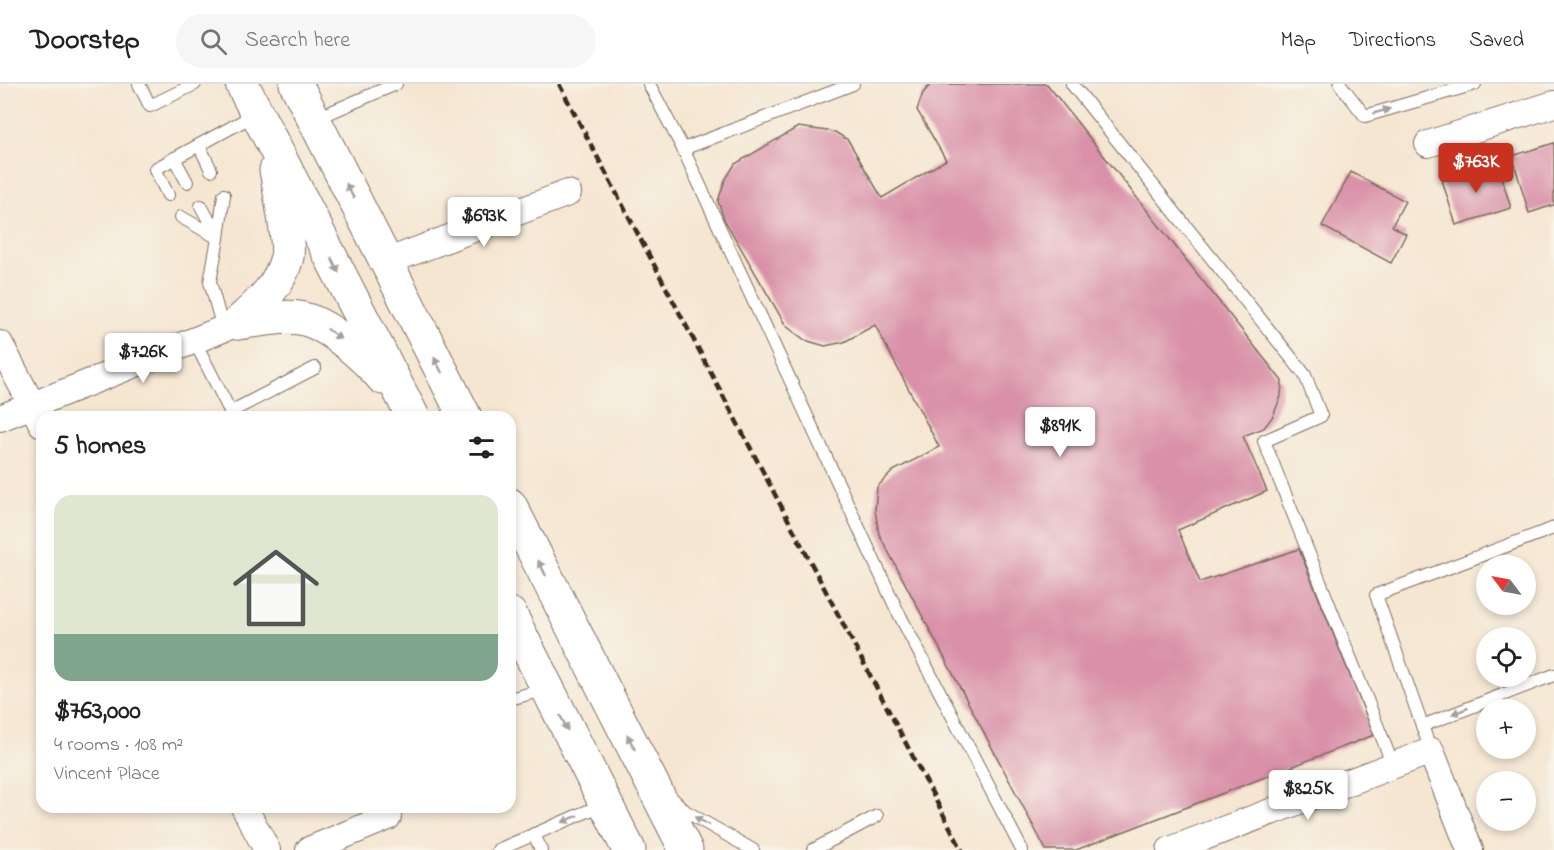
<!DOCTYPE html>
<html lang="en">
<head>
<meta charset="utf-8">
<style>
	body { margin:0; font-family:"Indie Flower",sans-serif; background:#f6f6f6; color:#222; height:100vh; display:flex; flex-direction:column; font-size:22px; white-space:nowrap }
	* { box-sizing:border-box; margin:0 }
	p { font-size:20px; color:#767676 }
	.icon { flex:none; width:33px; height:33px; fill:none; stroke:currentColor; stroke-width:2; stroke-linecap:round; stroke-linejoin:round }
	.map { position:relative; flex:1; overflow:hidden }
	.drawer { position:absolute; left:36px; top:327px; width:480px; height:402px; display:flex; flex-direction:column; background:#fff; border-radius:18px; box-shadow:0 3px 9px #0003 }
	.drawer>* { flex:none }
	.needle { width:39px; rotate:302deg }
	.buttons { position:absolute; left:1476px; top:471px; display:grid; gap:12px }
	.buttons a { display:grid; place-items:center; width:60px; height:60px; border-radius:50%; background:#fff; box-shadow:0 3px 9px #0003; font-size:30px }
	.price { position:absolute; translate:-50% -51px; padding:0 14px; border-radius:6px; background:#fff; color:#222; font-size:20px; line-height:39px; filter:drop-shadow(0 2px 3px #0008) }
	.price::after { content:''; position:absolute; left:50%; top:36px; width:18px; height:14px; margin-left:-9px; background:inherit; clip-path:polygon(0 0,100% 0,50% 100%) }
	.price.active { background:#c8321e; color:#fff }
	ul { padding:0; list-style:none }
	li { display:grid; align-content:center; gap:12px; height:318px; padding:0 18px }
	li span { display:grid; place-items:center; height:186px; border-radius:18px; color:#555 }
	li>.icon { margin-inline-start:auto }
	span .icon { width:108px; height:108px; fill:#fffc; stroke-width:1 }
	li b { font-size:26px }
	h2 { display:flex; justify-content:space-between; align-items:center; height:72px; padding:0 18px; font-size:26px }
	header { display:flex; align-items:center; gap:36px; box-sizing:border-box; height:84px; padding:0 30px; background:#fff; border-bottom:2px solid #e0e0e0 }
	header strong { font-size:28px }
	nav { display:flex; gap:33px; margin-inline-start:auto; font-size:21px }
	.search { width:420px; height:54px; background:#f6f6f6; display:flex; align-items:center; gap:15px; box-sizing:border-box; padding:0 21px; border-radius:33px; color:#767676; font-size:22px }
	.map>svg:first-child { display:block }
	.building { fill:#d990a8 }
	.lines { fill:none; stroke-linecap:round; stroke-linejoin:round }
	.lane-casing { stroke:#7c6c5d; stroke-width:14 }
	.street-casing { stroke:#7c6c5d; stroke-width:28 }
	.highway-casing { stroke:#7c6c5d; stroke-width:35 }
	.lane { stroke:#fff; stroke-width:12 }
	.street { stroke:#fff; stroke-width:26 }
	.highway { stroke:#fff; stroke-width:33 }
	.rail { stroke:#3b2a1e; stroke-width:4.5; stroke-dasharray:9 4.5; stroke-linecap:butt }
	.oneway { fill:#a79f9a }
</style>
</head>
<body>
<header>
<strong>Doorstep</strong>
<div class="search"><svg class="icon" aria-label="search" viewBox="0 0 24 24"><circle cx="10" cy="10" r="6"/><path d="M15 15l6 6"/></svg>Search here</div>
<nav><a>Map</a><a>Directions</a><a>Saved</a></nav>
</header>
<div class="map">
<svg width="1554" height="766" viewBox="0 0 1554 766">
	<rect width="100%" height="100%" fill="#f7f3e8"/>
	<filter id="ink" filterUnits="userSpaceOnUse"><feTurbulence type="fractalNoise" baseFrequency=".0167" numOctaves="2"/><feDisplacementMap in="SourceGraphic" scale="12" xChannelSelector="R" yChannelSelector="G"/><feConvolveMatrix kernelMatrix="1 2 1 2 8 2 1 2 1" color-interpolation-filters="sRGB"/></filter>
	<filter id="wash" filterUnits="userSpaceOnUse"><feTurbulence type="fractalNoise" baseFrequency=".008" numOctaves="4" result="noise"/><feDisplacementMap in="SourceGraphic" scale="24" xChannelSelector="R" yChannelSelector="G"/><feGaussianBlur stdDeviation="1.35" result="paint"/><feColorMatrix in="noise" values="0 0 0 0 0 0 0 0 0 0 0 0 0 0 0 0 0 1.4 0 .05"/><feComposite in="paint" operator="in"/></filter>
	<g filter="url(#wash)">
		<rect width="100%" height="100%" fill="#f5e6d1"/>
		<g id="blocks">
			<!-- building -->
			<g class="building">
				<path d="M931 0H1047L1282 297 1281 312 1273 332 1264 344 1243 352 1267 407 1178 446 1200 498 1299 465 1374 651 1076 766H1046L879 450 875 426 877 403 893 387 939 363 875 241 844 258 825 262 805 256 786 242 724 135 718 117 725 96 735 80 798 43 835 48 848 56 882 114 946 76 917 26 923 9Z"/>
				<path d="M1554 59V121L1529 129 1512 72Z"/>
				<path d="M1497 79 1511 124 1456 141 1442 96Z"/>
				<path d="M1351 88 1405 117 1392 142 1406 150 1391 179 1322 142Z"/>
			</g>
		</g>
	</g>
	<g filter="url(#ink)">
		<use href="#blocks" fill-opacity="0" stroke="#7c6c5d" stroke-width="1.5"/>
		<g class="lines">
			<!-- lane casing -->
			<g class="lane-casing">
				<g id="lane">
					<path d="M139 0 150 22 195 0"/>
					<path d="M649 0 683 65"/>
					<path d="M853 0 683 65 896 524 1022 766"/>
					<path d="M1072 0 1305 291 1321 332 1264 357 1393 681"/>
					<path d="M1340 0 1365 32 1475 0"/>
					<path d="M315 35 396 0"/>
					<path d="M199 61 211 86"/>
					<path d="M174 74 187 98"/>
					<path d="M168 111 155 85 256 30"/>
					<path d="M201 122 218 153"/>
					<path d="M181 133 218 154"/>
					<path d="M223 245 210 198 218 154 224 111"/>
					<path d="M194 256 233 333"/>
					<path d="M230 328 315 284"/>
					<path d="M510 615 546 605"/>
					<path d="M1422 642 1554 591"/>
					<path d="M1431 667 1376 511 1554 444"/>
					<path d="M673 715 685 727 753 766"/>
					<path d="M534 750 541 766"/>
					<path d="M498 766 604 720"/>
					<path d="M813 766 877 732"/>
				</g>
			</g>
			<!-- street casing -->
			<g class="street-casing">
				<g id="street">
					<path d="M1428 60 1554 20"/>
					<path d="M386 178 568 109"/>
					<path d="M0 260 42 340"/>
					<path d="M0 334 238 239"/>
					<path d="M244 723 267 766"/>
					<path d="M309 766 388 733"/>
					<path d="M1170 766 1431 667 1470 766"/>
				</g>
			</g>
			<!-- highway casing -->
			<g class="highway-casing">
				<g id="highway">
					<path d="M242 0 413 333"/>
					<path d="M296 0 465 333"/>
					<path d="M238 239C254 237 284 231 299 234 327 238 365 273 383 294"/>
					<path d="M238 239C259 220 280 202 287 173 290 159 279 103 276 86"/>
					<path d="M510 421 686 766"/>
					<path d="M510 530 629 766"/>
				</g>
			</g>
			<!-- lane -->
			<use href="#lane" class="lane"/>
			<!-- street -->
			<use href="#street" class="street"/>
			<!-- highway -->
			<use href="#highway" class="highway"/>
			<!-- rail -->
			<path class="rail" d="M559 0 962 766"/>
		</g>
		<!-- one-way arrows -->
		<defs><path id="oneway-solid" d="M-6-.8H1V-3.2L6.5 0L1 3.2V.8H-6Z" transform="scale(1.5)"/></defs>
		<g class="oneway">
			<use href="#oneway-solid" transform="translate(1382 27) rotate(-16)"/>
			<use href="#oneway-solid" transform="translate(350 107) rotate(-117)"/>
			<use href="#oneway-solid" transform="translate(335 181) rotate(63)"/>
			<use href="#oneway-solid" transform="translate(334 250) rotate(37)"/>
			<use href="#oneway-solid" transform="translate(438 281) rotate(-117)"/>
			<use href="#oneway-solid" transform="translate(542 484) rotate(-117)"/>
			<use href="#oneway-solid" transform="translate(1460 627) rotate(159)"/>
			<use href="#oneway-solid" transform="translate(564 639) rotate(64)"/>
			<use href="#oneway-solid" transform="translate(631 658) rotate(-117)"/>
			<use href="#oneway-solid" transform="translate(570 735) rotate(157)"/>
			<use href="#oneway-solid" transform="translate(702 737) rotate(-150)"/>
		</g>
	</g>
</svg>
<div class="buttons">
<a><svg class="needle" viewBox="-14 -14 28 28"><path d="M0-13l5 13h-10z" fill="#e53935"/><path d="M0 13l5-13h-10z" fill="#767676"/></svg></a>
<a><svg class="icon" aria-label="locate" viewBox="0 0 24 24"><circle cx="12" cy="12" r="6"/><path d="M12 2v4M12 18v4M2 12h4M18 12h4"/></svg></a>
<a>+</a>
<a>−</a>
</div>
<b class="price active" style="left:1476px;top:110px">$763K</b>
<b class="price" style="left:484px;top:164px">$693K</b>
<b class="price" style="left:143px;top:300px">$726K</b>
<b class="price" style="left:1060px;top:374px">$891K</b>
<b class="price" style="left:1308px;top:737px">$825K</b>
<section class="drawer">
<h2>5 homes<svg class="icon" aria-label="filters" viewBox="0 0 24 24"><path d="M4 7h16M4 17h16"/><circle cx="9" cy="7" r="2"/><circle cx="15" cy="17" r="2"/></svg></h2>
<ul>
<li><span style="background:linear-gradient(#dfe7d0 75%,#7fa58c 0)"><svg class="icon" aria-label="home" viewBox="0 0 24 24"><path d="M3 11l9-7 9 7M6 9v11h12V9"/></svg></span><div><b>$763,000</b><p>4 rooms · 108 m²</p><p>Vincent Place</p></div></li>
</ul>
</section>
</div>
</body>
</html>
